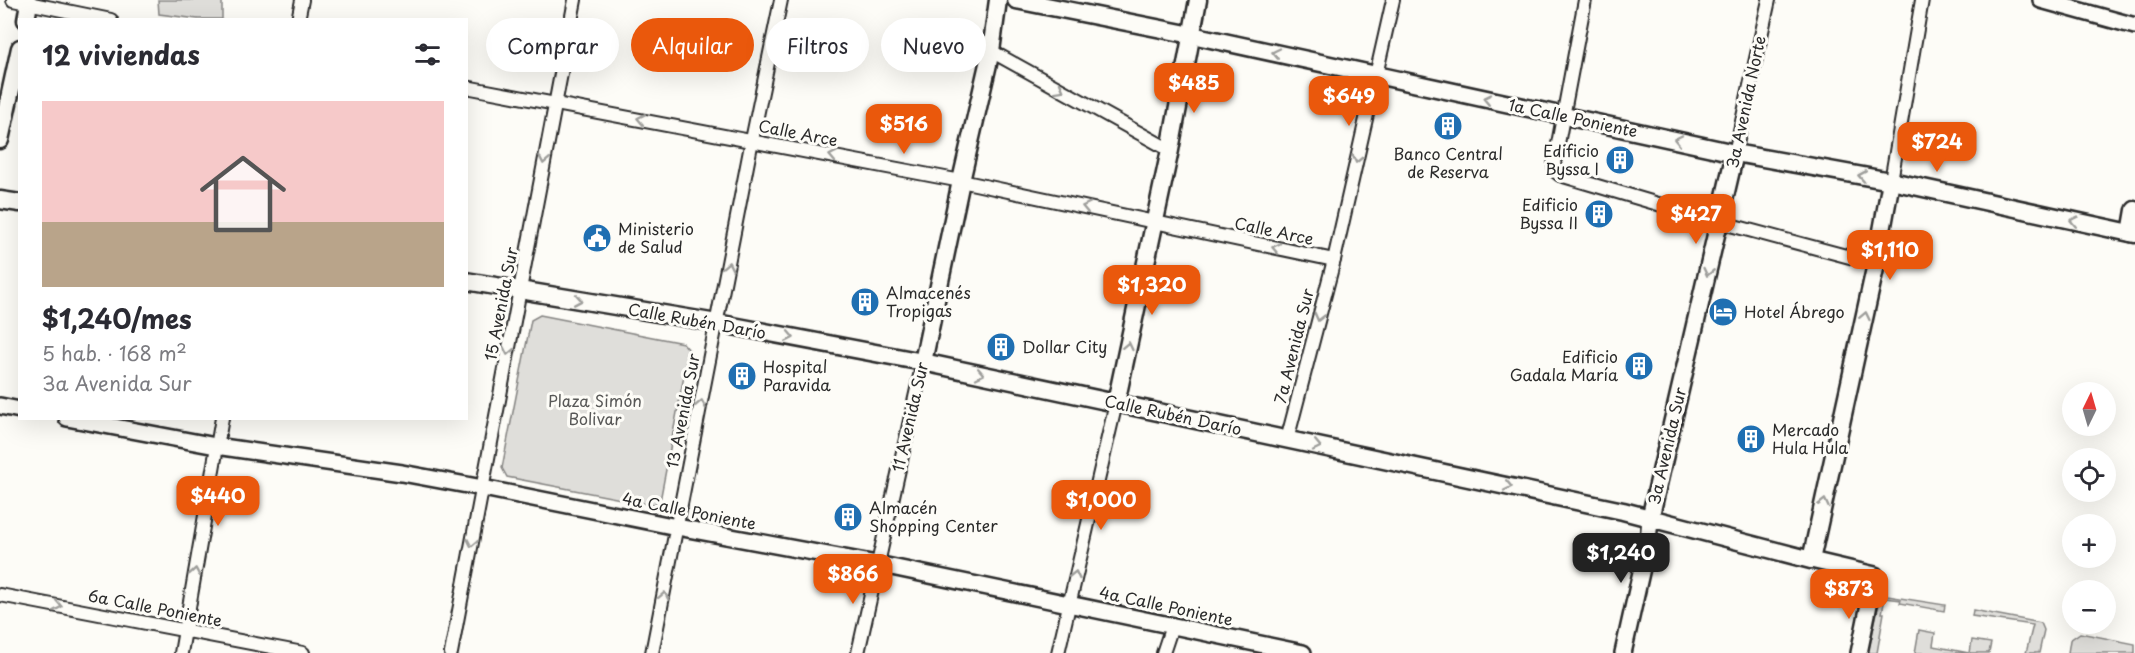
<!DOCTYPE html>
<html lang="es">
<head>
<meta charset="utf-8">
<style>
	body { margin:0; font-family:"Playpen Sans",sans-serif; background:#f7f7f7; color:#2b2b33; height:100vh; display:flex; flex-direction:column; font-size:22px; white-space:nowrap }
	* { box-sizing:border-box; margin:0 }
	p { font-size:20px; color:#7c7c81 }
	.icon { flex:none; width:33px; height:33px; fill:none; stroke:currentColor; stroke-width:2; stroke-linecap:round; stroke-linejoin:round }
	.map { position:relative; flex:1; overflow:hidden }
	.drawer { position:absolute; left:18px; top:18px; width:450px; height:402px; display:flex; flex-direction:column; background:#fff; border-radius:0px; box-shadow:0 6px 24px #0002 }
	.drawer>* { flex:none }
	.guide { position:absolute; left:486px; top:18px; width:570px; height:54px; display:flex; gap:12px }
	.needle { width:39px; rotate:5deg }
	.fabs { position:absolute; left:2062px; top:382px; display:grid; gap:12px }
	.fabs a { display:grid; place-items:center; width:54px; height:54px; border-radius:50%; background:#fff; box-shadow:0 6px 24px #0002; font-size:30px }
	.price { position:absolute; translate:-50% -51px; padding:0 14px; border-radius:12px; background:#ea580c; color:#fff; font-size:20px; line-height:39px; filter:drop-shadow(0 2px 3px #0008) }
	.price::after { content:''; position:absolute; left:50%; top:36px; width:18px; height:14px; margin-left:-9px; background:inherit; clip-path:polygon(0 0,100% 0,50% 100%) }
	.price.active { background:#222; color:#fff }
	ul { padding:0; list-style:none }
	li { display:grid; align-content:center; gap:12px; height:318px; padding:0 24px }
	li span { display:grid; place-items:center; height:186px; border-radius:0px; color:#555 }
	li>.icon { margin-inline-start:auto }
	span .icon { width:108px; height:108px; fill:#fffc; stroke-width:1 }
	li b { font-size:26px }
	h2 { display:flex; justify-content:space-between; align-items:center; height:72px; padding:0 24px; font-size:26px }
	.chip { padding:0 21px; border-radius:27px; background:#fff; box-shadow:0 6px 24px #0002; font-size:21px; line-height:54px }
	.chip.active { background:#ea580c; color:#fff }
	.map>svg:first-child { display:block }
	.green { fill:#dfdeda; stroke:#858482; stroke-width:1.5 }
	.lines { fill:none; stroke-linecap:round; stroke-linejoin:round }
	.minor-casing { stroke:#2b2b2b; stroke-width:16 }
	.tertiary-casing { stroke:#2b2b2b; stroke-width:20 }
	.secondary-casing { stroke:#2b2b2b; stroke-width:21 }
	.minor { stroke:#fdfcf7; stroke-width:12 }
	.tertiary { stroke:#fdfcf7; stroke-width:15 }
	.secondary { stroke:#fdfcf7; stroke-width:16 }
	.oneway { stroke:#9e9e9b }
	.labels { text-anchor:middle; stroke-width:6; stroke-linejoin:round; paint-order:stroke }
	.street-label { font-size:16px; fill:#2b2b2b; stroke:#fdfcf7 }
	.poi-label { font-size:16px; fill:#2b2b2b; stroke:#fdfcf7; text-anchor:start }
	.park-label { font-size:16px; fill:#585857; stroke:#fdfcf7 }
</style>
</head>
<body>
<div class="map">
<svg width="2135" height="653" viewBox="0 0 2135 653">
	<rect width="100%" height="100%" fill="#fdfcf7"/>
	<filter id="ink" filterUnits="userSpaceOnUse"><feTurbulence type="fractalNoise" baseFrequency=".0167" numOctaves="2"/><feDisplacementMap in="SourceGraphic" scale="12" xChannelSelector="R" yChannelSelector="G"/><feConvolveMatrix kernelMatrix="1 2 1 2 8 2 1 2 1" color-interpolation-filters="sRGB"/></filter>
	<g filter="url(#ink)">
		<!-- green -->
		<g class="green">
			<path d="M158 0H222V19H198L159 14Z"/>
			<path d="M540 315 683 343 689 350 660 501 652 505 507 477 502 468 531 320Z"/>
			<path d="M1881 595 1945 605 1944 611 1900 603 1901 600 1885 598 1882 613H1884L1877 653H1868Z"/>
			<path d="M1973 610 2041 623 2044 630 2039 653H2026L2033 625 1972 616Z"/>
			<path d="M1919 630 1935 633 1933 646 1969 653H1915Z"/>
			<path d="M2080 633 2135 644V653H2068L2070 640Z"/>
			<path d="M1972 640 1991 643 1989 653H1970Z"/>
		</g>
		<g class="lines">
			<!-- minor casing -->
			<g class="minor-casing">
				<g id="minor">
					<path d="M13 0 111 20"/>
					<path d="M1585 0 1554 165 1555 171 1560 175 1719 222 1876 264"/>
					<path d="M298 20 302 0"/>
					<path d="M991 51 1170 150"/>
					<path d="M466 87 961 181 1334 260"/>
					<path d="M1735 153 1769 0"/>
					<path d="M1891 181 1922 0"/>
					<path d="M1287 440 1334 260 1393 0"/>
					<path d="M0 595 303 653"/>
					<path d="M181 653 222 418"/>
					<path d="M451 653 575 0"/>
					<path d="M652 653 752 140 781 0"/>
					<path d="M858 653 923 362"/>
					<path d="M1058 653 1116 403"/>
					<path d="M1163 653 1172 626"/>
				</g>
			</g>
			<!-- tertiary casing -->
			<g class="tertiary-casing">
				<g id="tertiary">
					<path d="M2041 0 2135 26"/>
					<path d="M0 406 20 410"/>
					<path d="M67 418 216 446 402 473 483 488 677 527 877 564 1303 653"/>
					<path d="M1811 560 1875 575 1859 653"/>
					<path d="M1623 653 1648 541 1650 519"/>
				</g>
			</g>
			<!-- secondary casing -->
			<g class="secondary-casing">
				<g id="secondary">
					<path d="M1016 0 1192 35 1735 153 1891 181 2135 234"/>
					<path d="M26 20 29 3"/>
					<path d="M0 140 20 48"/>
					<path d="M0 200 20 203"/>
					<path d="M2131 233 2135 210"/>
					<path d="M466 281 717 323 923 362 1623 511 1811 560 1876 264 1891 181"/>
					<path d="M923 362 961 181 991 51 998 0"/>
					<path d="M1116 403 1170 150 1198 0"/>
					<path d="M1650 519 1735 153"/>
				</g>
			</g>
			<!-- minor -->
			<use href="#minor" class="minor"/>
			<!-- tertiary -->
			<use href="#tertiary" class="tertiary"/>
			<!-- secondary -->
			<use href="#secondary" class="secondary"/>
		</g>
		<!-- one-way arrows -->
		<defs><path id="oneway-chevron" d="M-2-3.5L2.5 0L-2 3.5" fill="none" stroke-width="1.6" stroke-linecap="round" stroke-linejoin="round" transform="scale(1.5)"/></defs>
		<g class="oneway">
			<use href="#oneway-chevron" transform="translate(1276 53) rotate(-168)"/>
			<use href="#oneway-chevron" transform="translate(1060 89) rotate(29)"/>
			<use href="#oneway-chevron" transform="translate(1487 99) rotate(-168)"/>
			<use href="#oneway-chevron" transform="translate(641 119) rotate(-169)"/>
			<use href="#oneway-chevron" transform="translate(1678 140) rotate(-168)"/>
			<use href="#oneway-chevron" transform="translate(833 156) rotate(-169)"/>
			<use href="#oneway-chevron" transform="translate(1357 159) rotate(103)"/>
			<use href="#oneway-chevron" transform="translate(544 160) rotate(101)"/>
			<use href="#oneway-chevron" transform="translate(1862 176) rotate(-170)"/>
			<use href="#oneway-chevron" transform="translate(1086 207) rotate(-168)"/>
			<use href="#oneway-chevron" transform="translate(2074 221) rotate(-168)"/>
			<use href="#oneway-chevron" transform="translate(1276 248) rotate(-168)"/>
			<use href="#oneway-chevron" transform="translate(728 266) rotate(-79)"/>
			<use href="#oneway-chevron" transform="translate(1708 272) rotate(103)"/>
			<use href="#oneway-chevron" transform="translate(578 300) rotate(10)"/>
			<use href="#oneway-chevron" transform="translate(1865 316) rotate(-78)"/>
			<use href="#oneway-chevron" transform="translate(1319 317) rotate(104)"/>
			<use href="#oneway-chevron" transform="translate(790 337) rotate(11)"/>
			<use href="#oneway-chevron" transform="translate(1128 346) rotate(-78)"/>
			<use href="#oneway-chevron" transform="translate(508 351) rotate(101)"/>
			<use href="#oneway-chevron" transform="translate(980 374) rotate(12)"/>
			<use href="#oneway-chevron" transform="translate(701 404) rotate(-79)"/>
			<use href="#oneway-chevron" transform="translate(1317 446) rotate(12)"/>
			<use href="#oneway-chevron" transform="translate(1508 486) rotate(12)"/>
			<use href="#oneway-chevron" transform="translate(1824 503) rotate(-77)"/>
			<use href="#oneway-chevron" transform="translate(472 543) rotate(101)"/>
			<use href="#oneway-chevron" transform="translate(195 572) rotate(-80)"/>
			<use href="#oneway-chevron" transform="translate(1075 575) rotate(-77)"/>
			<use href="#oneway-chevron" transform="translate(664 596) rotate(-79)"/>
			<use href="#oneway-chevron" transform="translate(58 606) rotate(11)"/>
		</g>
	</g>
	<!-- icons -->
	<defs>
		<g id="building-disc" transform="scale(1.5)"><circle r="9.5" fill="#1f6fb2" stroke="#fdfcf7"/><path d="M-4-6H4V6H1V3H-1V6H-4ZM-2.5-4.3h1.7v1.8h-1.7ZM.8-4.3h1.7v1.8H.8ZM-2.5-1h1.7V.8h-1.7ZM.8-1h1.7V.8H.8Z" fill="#fff"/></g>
		<g id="civic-disc" transform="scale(1.5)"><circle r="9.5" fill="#1f6fb2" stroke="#fdfcf7"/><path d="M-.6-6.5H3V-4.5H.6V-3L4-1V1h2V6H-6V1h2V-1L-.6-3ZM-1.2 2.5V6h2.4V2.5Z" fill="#fff"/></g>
		<g id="hotel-disc" transform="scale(1.5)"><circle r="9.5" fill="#1f6fb2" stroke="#fdfcf7"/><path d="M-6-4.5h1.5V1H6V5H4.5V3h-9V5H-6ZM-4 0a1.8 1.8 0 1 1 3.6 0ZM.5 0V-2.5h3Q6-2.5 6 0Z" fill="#fff"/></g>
	</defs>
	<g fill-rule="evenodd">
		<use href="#building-disc" x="1448" y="126"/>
		<use href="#building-disc" x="1620" y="160"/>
		<use href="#building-disc" x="1599" y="214"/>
		<use href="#civic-disc" x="597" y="238"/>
		<use href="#building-disc" x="865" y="302"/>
		<use href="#hotel-disc" x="1723" y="312"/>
		<use href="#building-disc" x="1001" y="347"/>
		<use href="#building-disc" x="1639" y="366"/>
		<use href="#building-disc" x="742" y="376"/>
		<use href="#building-disc" x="1751" y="439"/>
		<use href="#building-disc" x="848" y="517"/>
	</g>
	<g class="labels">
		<!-- street labels -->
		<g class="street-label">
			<text transform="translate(1746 102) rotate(-78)" y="6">3a Avenida Norte</text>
			<text transform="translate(1573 118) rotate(12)" y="6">1a Calle Poniente</text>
			<text transform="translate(798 133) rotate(11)" y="6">Calle Arce</text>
			<text transform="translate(1274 231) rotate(12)" y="6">Calle Arce</text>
			<text transform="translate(501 304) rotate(-79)" y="6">15 Avenida Sur</text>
			<text transform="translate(697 321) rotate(10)" y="6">Calle Rubén Darío</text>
			<text transform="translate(1294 346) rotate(-76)" y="6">7a Avenida Sur</text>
			<text transform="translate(683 411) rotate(-79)" y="6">13 Avenida Sur</text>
			<text transform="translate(1173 415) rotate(12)" y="6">Calle Rubén Darío</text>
			<text transform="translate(910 417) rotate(-77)" y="6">11 Avenida Sur</text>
			<text transform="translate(1667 446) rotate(-77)" y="6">3a Avenida Sur</text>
			<text transform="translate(689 511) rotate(11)" y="6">4a Calle Poniente</text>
			<text transform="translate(1166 606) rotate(12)" y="6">4a Calle Poniente</text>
			<text transform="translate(155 608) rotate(11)" y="6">6a Calle Poniente</text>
		</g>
		<!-- poi labels -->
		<g class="poi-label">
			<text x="1599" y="157" text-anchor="end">Edificio<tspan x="1599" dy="18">Byssa I</tspan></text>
			<text x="1448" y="160" text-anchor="middle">Banco Central<tspan x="1448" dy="18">de Reserva</tspan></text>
			<text x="1578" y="211" text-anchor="end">Edificio<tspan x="1578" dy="18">Byssa II</tspan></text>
			<text x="618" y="235">Ministerio<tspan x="618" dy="18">de Salud</tspan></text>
			<text x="886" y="299">Almacenés<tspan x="886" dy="18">Tropigas</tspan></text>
			<text x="1744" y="318">Hotel Ábrego</text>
			<text x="1022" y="353">Dollar City</text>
			<text x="1618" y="363" text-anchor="end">Edificio<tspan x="1618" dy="18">Gadala María</tspan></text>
			<text x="763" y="373">Hospital<tspan x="763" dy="18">Paravida</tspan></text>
			<text x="1772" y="436">Mercado<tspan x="1772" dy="18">Hula Hula</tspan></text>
			<text x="869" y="514">Almacén<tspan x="869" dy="18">Shopping Center</tspan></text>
		</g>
		<!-- park labels -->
		<g class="park-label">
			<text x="595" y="407">Plaza Simón<tspan x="595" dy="18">Bolivar</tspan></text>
		</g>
	</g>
</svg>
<div class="fabs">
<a><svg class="needle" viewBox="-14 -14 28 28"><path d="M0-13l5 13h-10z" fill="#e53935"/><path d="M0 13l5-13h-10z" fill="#7c7c81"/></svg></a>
<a><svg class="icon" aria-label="locate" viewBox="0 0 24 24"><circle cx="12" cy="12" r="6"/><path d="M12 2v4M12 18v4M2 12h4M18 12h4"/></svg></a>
<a>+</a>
<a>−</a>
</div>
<b class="price" style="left:1194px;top:114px">$485</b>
<b class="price" style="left:1349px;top:127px">$649</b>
<b class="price" style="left:904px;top:155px">$516</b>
<b class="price" style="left:1937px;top:173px">$724</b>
<b class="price" style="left:1696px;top:245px">$427</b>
<b class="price" style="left:1890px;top:281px">$1,110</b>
<b class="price" style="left:1152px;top:316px">$1,320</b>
<b class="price" style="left:218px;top:527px">$440</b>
<b class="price" style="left:1101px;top:531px">$1,000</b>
<b class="price active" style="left:1621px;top:584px">$1,240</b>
<b class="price" style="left:853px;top:605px">$866</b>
<b class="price" style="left:1849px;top:620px">$873</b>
<div class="guide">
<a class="chip">Comprar</a>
<a class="chip active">Alquilar</a>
<a class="chip">Filtros</a>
<a class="chip">Nuevo</a>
</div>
<section class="drawer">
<h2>12 viviendas<svg class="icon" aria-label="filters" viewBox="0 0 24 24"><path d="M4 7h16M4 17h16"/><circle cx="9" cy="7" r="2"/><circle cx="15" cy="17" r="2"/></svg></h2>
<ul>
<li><span style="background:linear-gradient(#f6c9c9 65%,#b9a48a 0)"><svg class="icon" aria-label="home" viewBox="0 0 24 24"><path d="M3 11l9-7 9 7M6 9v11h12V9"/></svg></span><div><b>$1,240/mes</b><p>5 hab. · 168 m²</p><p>3a Avenida Sur</p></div></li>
</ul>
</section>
</div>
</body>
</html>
